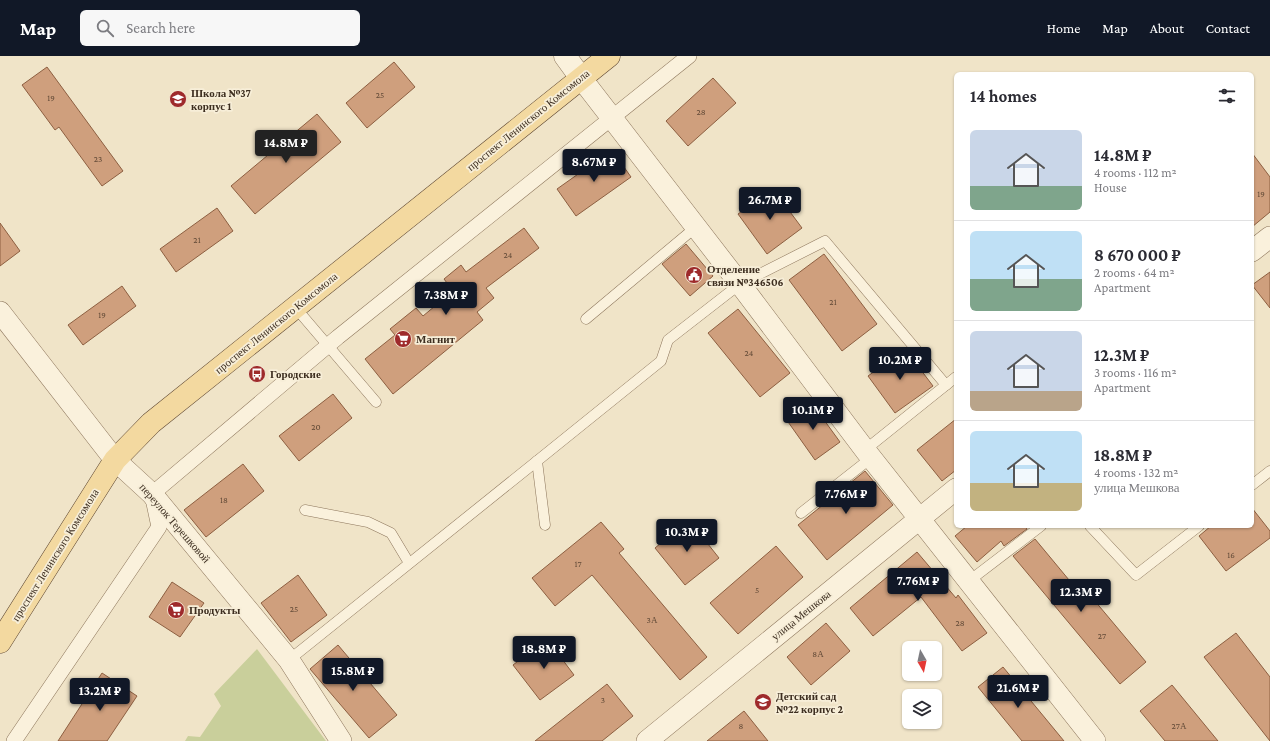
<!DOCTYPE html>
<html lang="en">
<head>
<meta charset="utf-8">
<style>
	body { margin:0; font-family:"Crimson Pro",serif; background:#f7f7f7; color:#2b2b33; height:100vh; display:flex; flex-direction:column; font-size:15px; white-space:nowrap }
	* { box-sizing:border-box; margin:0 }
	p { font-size:13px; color:#7c7c81 }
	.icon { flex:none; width:22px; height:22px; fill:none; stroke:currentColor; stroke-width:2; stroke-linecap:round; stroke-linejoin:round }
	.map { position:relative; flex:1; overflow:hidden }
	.panel { position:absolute; left:954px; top:16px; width:300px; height:456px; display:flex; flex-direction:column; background:#fff; border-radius:6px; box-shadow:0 1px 3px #0004 }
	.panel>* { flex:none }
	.needle { width:26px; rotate:171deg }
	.buttons { position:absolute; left:902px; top:585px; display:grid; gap:8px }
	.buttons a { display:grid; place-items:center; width:40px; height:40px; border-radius:6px; background:#fff; box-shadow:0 1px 3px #0004; font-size:20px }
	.price { position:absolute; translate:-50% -34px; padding:0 9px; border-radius:4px; background:#111827; color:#fff; font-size:13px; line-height:26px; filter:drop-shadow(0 1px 2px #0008) }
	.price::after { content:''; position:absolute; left:50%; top:24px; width:12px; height:9px; margin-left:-6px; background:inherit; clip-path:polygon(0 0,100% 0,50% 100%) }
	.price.active { background:#222; color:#fff }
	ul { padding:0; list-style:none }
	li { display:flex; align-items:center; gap:12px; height:100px; padding:0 16px }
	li+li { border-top:1px solid #e1e1e2 }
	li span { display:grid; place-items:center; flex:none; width:112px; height:80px; border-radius:6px; color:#555 }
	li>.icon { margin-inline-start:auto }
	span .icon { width:48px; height:48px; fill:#fffc; stroke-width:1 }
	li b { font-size:17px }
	h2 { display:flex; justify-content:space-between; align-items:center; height:48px; padding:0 16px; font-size:17px }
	header { display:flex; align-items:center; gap:24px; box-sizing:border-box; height:56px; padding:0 20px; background:#111827; color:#fff }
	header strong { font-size:19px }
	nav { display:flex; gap:22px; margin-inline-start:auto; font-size:14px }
	.search { width:280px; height:36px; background:#f7f7f7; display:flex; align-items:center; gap:10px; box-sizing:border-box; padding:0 14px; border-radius:6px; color:#7c7c81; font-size:15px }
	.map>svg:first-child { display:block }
	.green { fill:#c9cf9b }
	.building { fill:#cf9f7d; stroke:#8d5f41 }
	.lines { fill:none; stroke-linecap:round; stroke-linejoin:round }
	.service-casing { stroke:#8d765c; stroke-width:11 }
	.pedestrian-casing { stroke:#8d765c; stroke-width:16 }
	.minor-casing { stroke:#8d765c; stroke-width:22 }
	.tertiary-casing { stroke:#8d765c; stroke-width:23 }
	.primary-casing { stroke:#5b4430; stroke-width:23 }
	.service { stroke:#faf1dc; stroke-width:10 }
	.pedestrian { stroke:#faf1dc; stroke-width:15 }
	.minor { stroke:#faf1dc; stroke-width:21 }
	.tertiary { stroke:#faf1dc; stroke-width:22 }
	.primary { stroke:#f3d9a0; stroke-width:22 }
	.labels { text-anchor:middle; stroke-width:3.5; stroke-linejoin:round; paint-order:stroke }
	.number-label { font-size:9px; fill:#624a37 }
	.poi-label { font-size:11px; font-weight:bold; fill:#3d2e20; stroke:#f7eed8; text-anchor:start }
	.street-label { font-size:11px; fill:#3d2e20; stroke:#f7eed8 }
</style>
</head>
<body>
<header>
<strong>Map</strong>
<div class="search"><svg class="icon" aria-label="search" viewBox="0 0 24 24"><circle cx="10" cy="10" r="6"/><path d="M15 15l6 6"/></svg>Search here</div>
<nav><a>Home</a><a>Map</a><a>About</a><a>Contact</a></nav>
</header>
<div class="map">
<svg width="1270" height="685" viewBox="0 0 1270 685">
	<rect width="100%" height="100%" fill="#f0e4c8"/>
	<!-- green -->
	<path class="green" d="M257 593 326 685H185L188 680 200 681 221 650 214 638Z"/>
	<!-- building -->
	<g class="building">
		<path d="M394 6 415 31 367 72 346 47Z"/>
		<path d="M47 11 123 115 102 130 59 71 55 74 22 29Z"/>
		<path d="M713 22 736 47 688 90 666 65Z"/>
		<path d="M317 58 341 86 255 158 231 130Z"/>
		<path d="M612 94 631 121 576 160 557 133Z"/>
		<path d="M1252 97 1270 121V156L1252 171Z"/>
		<path d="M773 133 802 172 767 198 738 158Z"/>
		<path d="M217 152 233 175 176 216 160 193Z"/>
		<path d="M0 167 20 195 0 210Z"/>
		<path d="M524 172 539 192 486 232 494 242 477 256 483 264 393 338 365 303 395 279 390 273 416 252 423 260 453 235 444 223 461 209 466 216Z"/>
		<path d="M686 188 713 220 690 240 662 208Z"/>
		<path d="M824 198 877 268 842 295 789 224Z"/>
		<path d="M1270 216V252L1252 229Z"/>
		<path d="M122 230 136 250 83 289 68 269Z"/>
		<path d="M738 253 790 317 760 341 708 277Z"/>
		<path d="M905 293 933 330 895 357 868 320Z"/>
		<path d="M333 338 352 362 299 405 279 380Z"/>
		<path d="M811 346 840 386 815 404 786 363Z"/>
		<path d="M956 363V414L942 425 917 394Z"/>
		<path d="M243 408 264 435 206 481 184 454Z"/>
		<path d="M865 415 893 449 827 504 798 469Z"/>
		<path d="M1252 452 1270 475V482L1226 515 1199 480 1211 470H1252Z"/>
		<path d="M689 464 719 502 685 529 655 492Z"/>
		<path d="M601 466 624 493 619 497 707 601 680 624 592 519 555 550 532 522Z"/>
		<path d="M967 470H1025L1027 473 1004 490 1001 485 977 506 955 480Z"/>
		<path d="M1035 483 1079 536 1084 532 1146 606 1120 628 1013 500Z"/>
		<path d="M776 490 803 521 738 578 710 547Z"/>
		<path d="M917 496 956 542 958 539 987 577 962 595 921 541 873 580 850 552Z"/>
		<path d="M298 519 327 559 291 586 261 547Z"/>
		<path d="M172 526 204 547 180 581 149 561Z"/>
		<path d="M826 567 850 595 811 629 787 601Z"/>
		<path d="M1236 577 1270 621V685L1204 601Z"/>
		<path d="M547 583 574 619 540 644 513 609Z"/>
		<path d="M338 589 397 659 369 682 310 613Z"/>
		<path d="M1003 611 1064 685H1022L978 631Z"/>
		<path d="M102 617 137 640 107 685H58Z"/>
		<path d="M607 628 633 660 602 685H535Z"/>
		<path d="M1172 629 1218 685H1165L1140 655Z"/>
		<path d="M744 655 768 685H707Z"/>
	</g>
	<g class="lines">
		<!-- service casing -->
		<g class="service-casing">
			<g id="service">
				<path d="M295 251 376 346"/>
				<path d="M586 263 696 171"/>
				<path d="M865 394 956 321"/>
				<path d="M1252 429 1270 415"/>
				<path d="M305 454 368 466 391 477 409 507"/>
				<path d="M801 457 871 402"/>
				<path d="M545 469 537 405 661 305 668 284 740 228 825 185 946 329"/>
				<path d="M1090 470 1136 519 1199 470"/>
				<path d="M969 525 1041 470"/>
				<path d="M289 604 537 405"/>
			</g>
		</g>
		<!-- pedestrian casing -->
		<g class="pedestrian-casing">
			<path id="pedestrian" d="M14 685 159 471 152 438 338 281 689 0"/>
		</g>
		<!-- minor casing -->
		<g class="minor-casing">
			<g id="minor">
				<path d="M581 22 740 228 865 394 1095 685"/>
				<path d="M1252 195 1270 181"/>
				<path d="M0 256 115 404 152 438 289 604 341 685"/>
				<path d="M647 685 956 433"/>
			</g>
		</g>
		<!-- tertiary casing -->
		<g class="tertiary-casing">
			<path id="tertiary" d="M565 0 581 22"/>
		</g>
		<!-- primary casing -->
		<g class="primary-casing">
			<path id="primary" d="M0 586 115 404 151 367 609 0"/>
		</g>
		<!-- service -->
		<use href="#service" class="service"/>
		<!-- pedestrian -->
		<use href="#pedestrian" class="pedestrian"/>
		<!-- minor -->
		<use href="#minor" class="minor"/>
		<!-- tertiary -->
		<use href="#tertiary" class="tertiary"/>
		<!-- primary -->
		<use href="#primary" class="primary"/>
	</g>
	<!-- icons -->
	<defs>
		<g id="school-disc" transform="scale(0.9)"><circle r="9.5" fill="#9e2a2b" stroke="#f7eed8"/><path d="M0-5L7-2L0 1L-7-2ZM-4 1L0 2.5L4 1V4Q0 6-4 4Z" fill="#fff"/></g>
		<g id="civic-disc" transform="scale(0.9)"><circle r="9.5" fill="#9e2a2b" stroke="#f7eed8"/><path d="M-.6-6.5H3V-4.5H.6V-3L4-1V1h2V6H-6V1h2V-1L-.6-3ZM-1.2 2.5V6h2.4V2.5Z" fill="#fff"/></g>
		<g id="supermarket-disc" transform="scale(0.9)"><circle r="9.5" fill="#9e2a2b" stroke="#f7eed8"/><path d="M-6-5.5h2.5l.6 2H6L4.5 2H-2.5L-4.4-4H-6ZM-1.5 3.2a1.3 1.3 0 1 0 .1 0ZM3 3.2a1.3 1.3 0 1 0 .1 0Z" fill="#fff"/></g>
		<g id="bus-disc" transform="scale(0.9)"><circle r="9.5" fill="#9e2a2b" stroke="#f7eed8"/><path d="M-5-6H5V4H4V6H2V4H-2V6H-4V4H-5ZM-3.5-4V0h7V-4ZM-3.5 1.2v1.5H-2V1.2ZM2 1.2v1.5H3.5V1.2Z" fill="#fff"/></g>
	</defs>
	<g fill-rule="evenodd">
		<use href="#school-disc" x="178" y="43"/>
		<use href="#civic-disc" x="694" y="219"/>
		<use href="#supermarket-disc" x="403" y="283"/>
		<use href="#bus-disc" x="257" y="318"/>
		<use href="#supermarket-disc" x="176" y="554"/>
		<use href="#school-disc" x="763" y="646"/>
	</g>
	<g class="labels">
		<!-- number labels -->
		<g class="number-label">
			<text x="380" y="42">25</text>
			<text x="51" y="45">19</text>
			<text x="701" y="59">28</text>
			<text x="98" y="106">23</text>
			<text x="1261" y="141">19</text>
			<text x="197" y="187">21</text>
			<text x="508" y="202">24</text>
			<text x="833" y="249">21</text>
			<text x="102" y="262">19</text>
			<text x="749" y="300">24</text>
			<text x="316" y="374">20</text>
			<text x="224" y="447">18</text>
			<text x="1231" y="502">16</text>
			<text x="578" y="511">17</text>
			<text x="757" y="537">5</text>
			<text x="294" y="556">25</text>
			<text x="652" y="567">3А</text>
			<text x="960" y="570">28</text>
			<text x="1102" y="583">27</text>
			<text x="818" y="601">8А</text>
			<text x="603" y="647">3</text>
			<text x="741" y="673">8</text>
			<text x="1179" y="673">27А</text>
		</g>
		<!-- poi labels -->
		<g class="poi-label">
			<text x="191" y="41">Школа №37<tspan x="191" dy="13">корпус 1</tspan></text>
			<text x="707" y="217">Отделение<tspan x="707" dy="13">связи №346506</tspan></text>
			<text x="416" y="287">Магнит</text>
			<text x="270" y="322">Городские</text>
			<text x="189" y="558">Продукты</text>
			<text x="776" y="644">Детский сад<tspan x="776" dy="13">№22 корпус 2</tspan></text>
		</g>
		<!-- street labels -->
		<g class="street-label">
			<text transform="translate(528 64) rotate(-39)" y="4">проспект Ленинского Комсомола</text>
			<text transform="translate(276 267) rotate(-39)" y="4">проспект Ленинского Комсомола</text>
			<text transform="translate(175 467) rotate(49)" y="4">переулок Терешковой</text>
			<text transform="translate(55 499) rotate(-58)" y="4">проспект Ленинского Комсомола</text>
			<text transform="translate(801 559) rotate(-39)" y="4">улица Мешкова</text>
		</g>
	</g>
</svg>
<div class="buttons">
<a><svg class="needle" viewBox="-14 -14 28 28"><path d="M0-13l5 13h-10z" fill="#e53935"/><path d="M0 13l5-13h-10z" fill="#7c7c81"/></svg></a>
<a><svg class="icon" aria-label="layers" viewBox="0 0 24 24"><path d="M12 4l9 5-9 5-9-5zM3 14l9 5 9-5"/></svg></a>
</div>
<b class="price active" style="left:286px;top:108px">14.8M ₽</b>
<b class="price" style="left:594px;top:127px">8.67M ₽</b>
<b class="price" style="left:770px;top:165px">26.7M ₽</b>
<b class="price" style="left:446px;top:260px">7.38M ₽</b>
<b class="price" style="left:900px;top:325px">10.2M ₽</b>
<b class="price" style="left:813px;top:375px">10.1M ₽</b>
<b class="price" style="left:846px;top:459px">7.76M ₽</b>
<b class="price" style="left:687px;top:497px">10.3M ₽</b>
<b class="price" style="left:918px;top:546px">7.76M ₽</b>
<b class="price" style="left:1081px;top:557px">12.3M ₽</b>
<b class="price" style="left:544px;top:614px">18.8M ₽</b>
<b class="price" style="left:353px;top:636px">15.8M ₽</b>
<b class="price" style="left:1018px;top:653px">21.6M ₽</b>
<b class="price" style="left:100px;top:656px">13.2M ₽</b>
<section class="panel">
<h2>14 homes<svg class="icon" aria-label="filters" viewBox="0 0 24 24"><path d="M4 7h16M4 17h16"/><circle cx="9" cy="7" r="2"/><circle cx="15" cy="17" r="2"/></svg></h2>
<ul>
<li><span style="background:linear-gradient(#c9d6e8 70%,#7fa58c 0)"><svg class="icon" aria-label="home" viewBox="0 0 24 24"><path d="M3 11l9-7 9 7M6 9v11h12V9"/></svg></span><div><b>14.8M ₽</b><p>4 rooms · 112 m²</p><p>House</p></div></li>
<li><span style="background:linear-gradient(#bfe0f5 60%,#7fa58c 0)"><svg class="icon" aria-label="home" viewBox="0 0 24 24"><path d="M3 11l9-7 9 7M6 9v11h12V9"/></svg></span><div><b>8 670 000 ₽</b><p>2 rooms · 64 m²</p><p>Apartment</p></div></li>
<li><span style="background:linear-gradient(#c9d6e8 75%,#b9a48a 0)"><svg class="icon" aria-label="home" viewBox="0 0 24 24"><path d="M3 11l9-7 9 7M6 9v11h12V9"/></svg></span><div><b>12.3M ₽</b><p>3 rooms · 116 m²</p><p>Apartment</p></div></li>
<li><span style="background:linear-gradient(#bfe0f5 65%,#c2b280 0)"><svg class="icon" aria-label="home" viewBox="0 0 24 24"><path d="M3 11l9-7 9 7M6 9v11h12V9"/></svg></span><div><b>18.8M ₽</b><p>4 rooms · 132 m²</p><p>улица Мешкова</p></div></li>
</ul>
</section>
</div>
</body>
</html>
